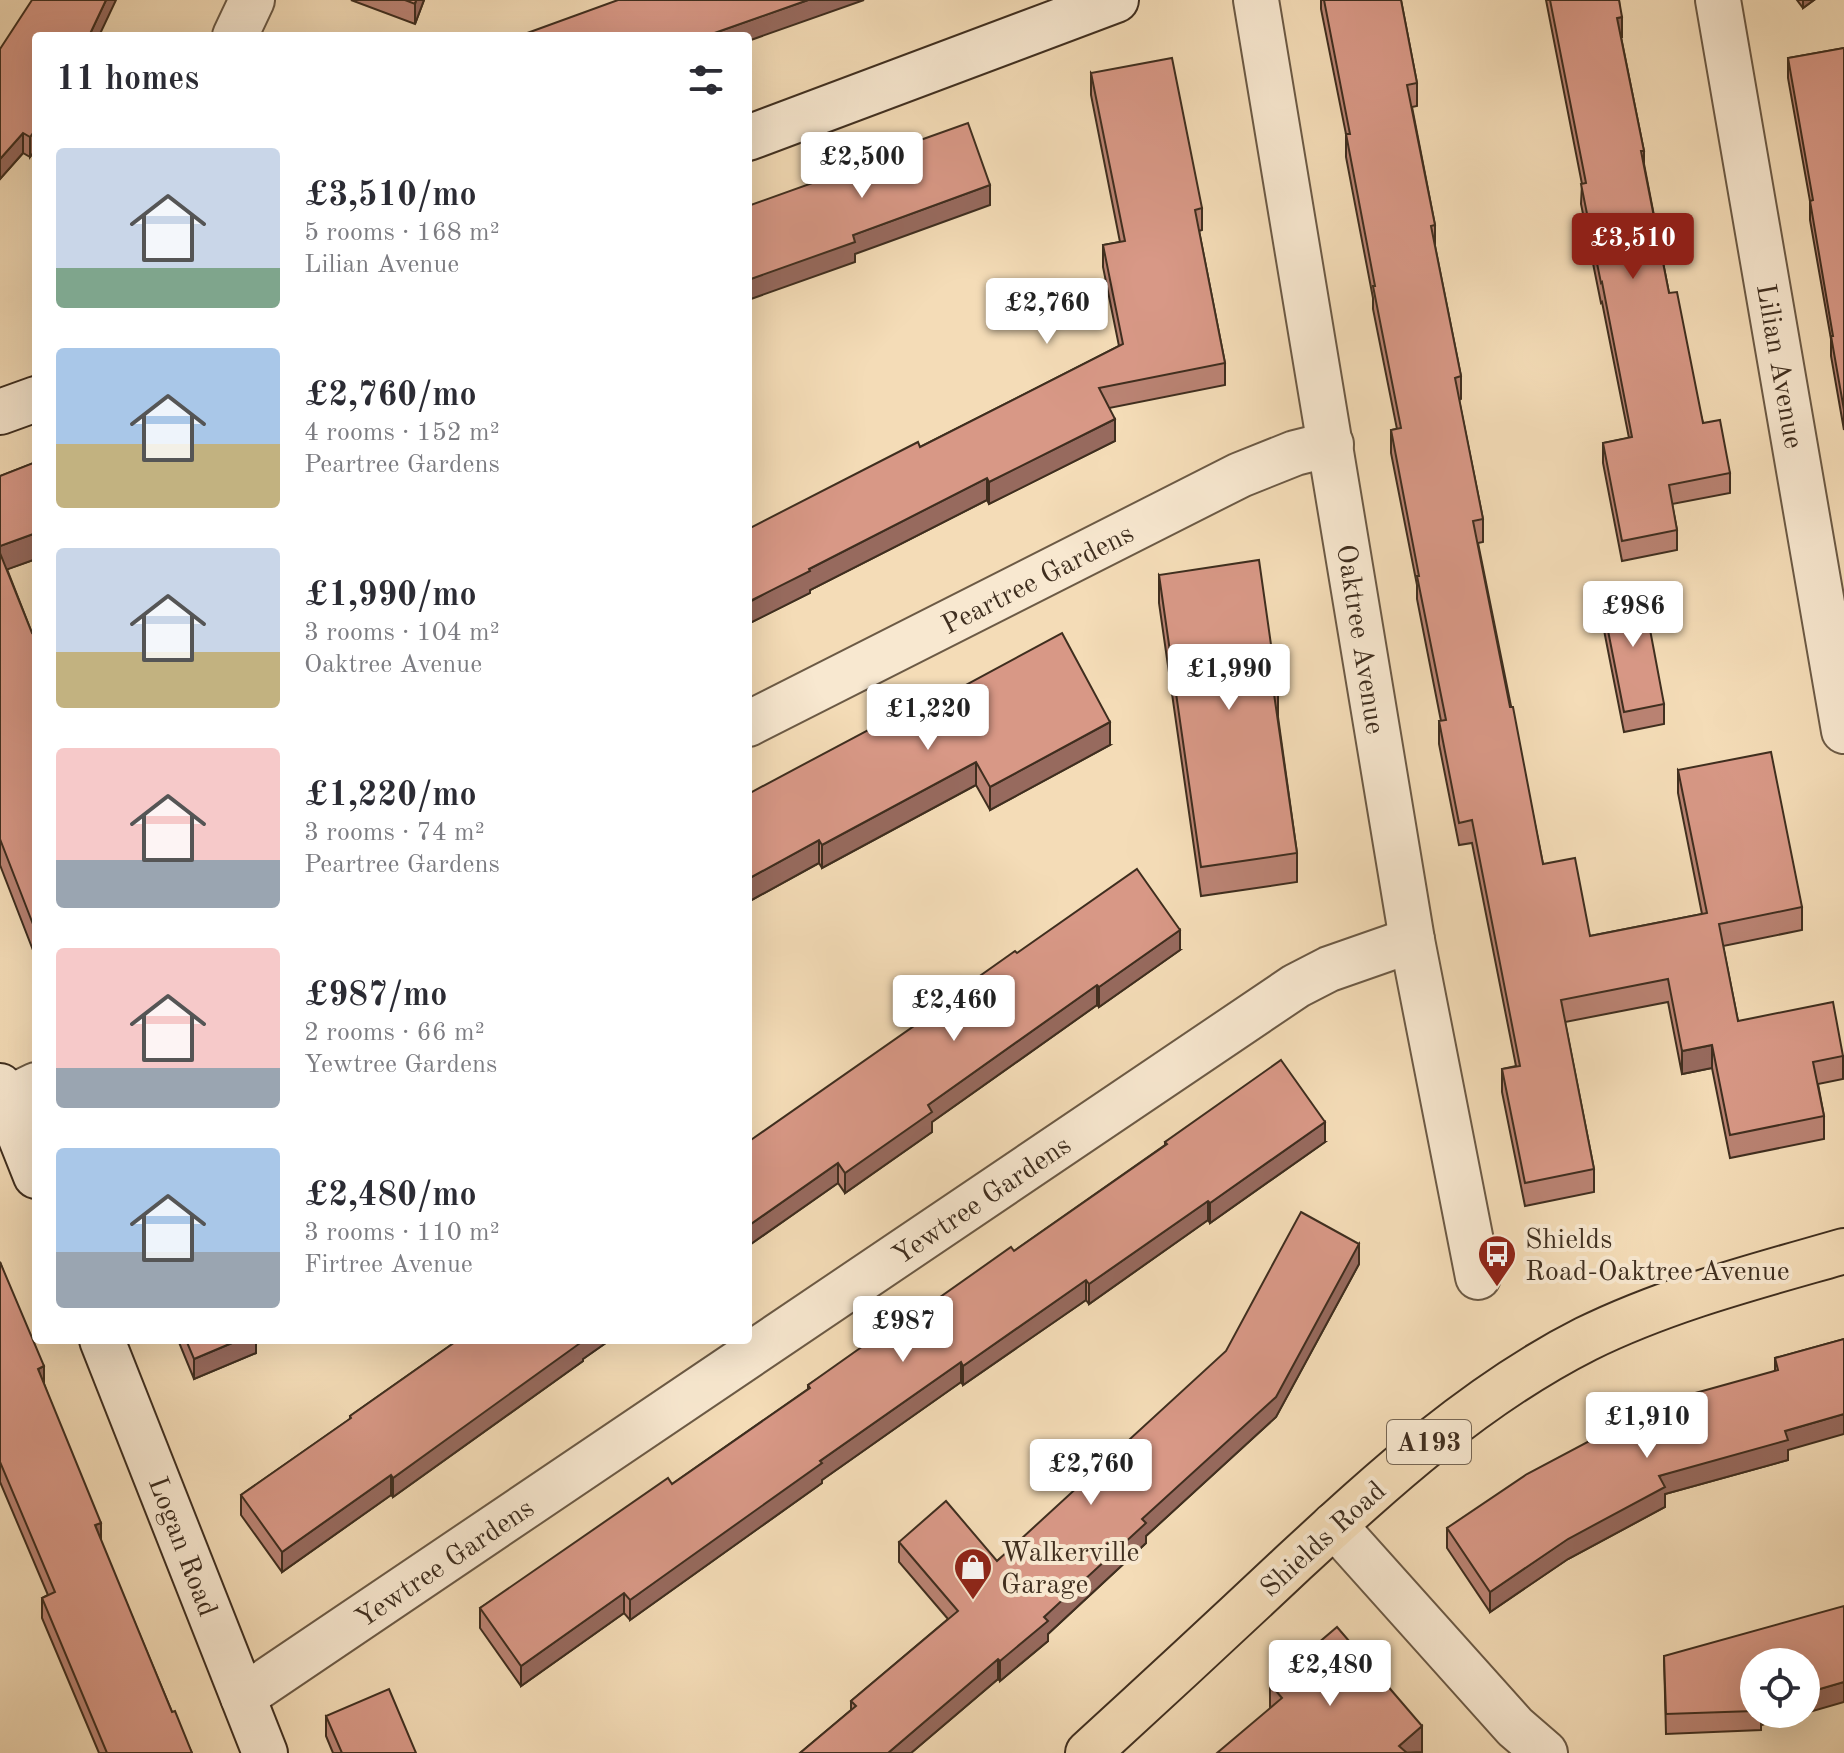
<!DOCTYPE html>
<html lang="en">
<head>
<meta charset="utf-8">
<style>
	body { margin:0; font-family:"Old Standard TT",serif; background:#f2f2f3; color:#2b2b33; height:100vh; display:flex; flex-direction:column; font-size:30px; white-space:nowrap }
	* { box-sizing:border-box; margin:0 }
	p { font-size:26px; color:#7c7c81 }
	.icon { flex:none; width:44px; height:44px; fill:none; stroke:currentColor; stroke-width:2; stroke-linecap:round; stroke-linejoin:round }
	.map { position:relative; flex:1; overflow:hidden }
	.side { position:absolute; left:32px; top:32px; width:720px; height:1312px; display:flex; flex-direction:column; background:#fff; border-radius:8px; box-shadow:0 8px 32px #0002 }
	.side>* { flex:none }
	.controls { position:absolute; left:1740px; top:1648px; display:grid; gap:16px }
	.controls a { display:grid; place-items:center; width:80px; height:80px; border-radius:50%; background:#fff; box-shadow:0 8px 32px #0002; font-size:40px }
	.price { position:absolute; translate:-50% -68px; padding:0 18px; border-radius:8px; background:#fff; color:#222; font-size:26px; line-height:52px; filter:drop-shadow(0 2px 4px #0008) }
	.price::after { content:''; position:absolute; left:50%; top:48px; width:24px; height:18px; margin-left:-12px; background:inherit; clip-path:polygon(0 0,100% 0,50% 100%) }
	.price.current { background:#8f2418; color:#fff }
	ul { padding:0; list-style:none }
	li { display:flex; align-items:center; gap:24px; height:200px; padding:0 24px }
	li span { display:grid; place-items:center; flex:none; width:224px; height:160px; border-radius:8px; color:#555 }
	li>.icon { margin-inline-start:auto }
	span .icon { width:96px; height:96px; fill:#fffc; stroke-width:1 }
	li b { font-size:34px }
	h2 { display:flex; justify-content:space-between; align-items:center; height:96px; padding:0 24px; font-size:34px }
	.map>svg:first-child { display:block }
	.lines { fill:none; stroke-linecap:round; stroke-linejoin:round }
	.street-casing { stroke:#6c5a45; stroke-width:48 }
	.secondary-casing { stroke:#3f2e1f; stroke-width:48 }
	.primary-casing { stroke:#3f2e1f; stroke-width:48 }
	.street { stroke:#f8e8d0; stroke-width:44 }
	.secondary { stroke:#f8e8d0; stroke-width:44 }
	.primary { stroke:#f4dcb7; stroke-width:44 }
	.wall { fill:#ba8373; stroke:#3f2e1f; stroke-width:2 }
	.shaded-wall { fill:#976a5e; stroke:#3f2e1f; stroke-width:2 }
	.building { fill:#d89886; stroke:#3f2e1f; stroke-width:2 }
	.labels { text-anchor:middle; stroke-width:8; stroke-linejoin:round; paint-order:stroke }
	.shield { fill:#f8e8d0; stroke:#766654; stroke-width:2 }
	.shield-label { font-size:26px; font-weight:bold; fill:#3f2e1f }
	.street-label { font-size:28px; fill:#3f2e1f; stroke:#f8e8d0 }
	.poi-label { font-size:28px; fill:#3f2e1f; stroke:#f8e8d0; text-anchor:start }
</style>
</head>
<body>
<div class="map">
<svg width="1844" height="1753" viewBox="0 0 1844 1753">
	<rect width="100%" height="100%" fill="#f4dcb7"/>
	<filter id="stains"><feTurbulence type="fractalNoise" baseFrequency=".0025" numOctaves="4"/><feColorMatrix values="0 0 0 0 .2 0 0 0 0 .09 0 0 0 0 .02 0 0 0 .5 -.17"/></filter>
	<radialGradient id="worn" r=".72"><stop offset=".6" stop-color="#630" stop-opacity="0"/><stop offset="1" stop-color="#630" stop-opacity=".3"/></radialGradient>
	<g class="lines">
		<!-- street casing -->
		<g class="street-casing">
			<g id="street">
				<path d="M1256 0 1412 940 1478 1277"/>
				<path d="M1718 0 1844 731"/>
				<path d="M235 36 252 0"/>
				<path d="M748 724 1240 475 1295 453 1331 444"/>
				<path d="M5 1100 36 1085"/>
				<path d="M1334 1525 1515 1727 1545 1753"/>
				<path d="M243 1697 1296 986 1329 969 1412 940"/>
			</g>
		</g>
		<!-- secondary casing -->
		<g class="secondary-casing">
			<g id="secondary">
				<path d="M748 138 1116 0"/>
				<path d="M0 412 36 399"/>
				<path d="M0 1086 36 1176"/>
				<path d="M102 1340 265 1753"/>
			</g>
		</g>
		<!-- primary casing -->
		<g class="primary-casing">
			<path id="primary" d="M1088 1753C1157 1690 1225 1627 1293 1563 1383 1480 1475 1395 1586 1339 1667 1299 1757 1276 1844 1251"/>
		</g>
		<!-- street -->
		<use href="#street" class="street"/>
		<!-- secondary -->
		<use href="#secondary" class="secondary"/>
		<!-- primary -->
		<use href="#primary" class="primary"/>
	</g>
	<!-- wall -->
	<g class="wall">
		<path d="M351 0H424L415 24Z"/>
		<path d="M1321 0H1401L1417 83V106L1412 107 1435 225V246L1461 376V399L1459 400 1483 519V542L1478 543 1543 864 1590 936 1702 914 1678 793V770L1802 907V930L1723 946 1738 1021 1843 1056V1079L1818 1084 1824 1116V1139L1730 1158 1712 1068 1682 1074 1668 1002 1565 1022 1594 1169V1192L1525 1206 1502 1092V1069L1516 1066 1472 843 1459 845 1439 744V721H1441L1417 599V585L1391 453V430L1397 429 1373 309V298L1346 157V134L1321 9Z"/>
		<path d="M1546 0H1619L1622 37H1621L1644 151V164L1669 293 1703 423 1730 473V493L1672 504 1677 530V550L1622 561 1603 463V443L1629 438 1602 302 1601 303 1581 204 1582 184Z"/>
		<path d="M1797 0H1814L1803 8Z"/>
		<path d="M36 36V149L30 157 23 153 0 179V49Z"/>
		<path d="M1844 48V430L1831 356V339L1810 220V201L1788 78V58Z"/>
		<path d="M1091 73 1202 208V230L1199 231 1225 363V385L1109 408 1115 441 989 504 987 500 810 590V593L748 624 920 447 1119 346 1103 267V245L1120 242 1091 95Z"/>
		<path d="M36 456V559L7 569 32 633H36V958L0 865V476L34 463V457Z"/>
		<path d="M1159 575 1278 694V717L1297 853V882L1201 896 1159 603Z"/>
		<path d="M1601 595 1664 704V724L1624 732 1601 615Z"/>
		<path d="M890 726 1110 745 990 810 976 785 822 868 819 863 748 902Z"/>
		<path d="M1180 950 1099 1007 1097 1005 932 1122V1132L845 1193 838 1183 748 1246 919 1022V1019L1017 953Z"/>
		<path d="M1165 1142H1325L1210 1223 1208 1220 1089 1304 1086 1300 963 1385 961 1382 822 1480V1483L630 1620 624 1613 521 1686 480 1628V1608L672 1484 808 1389V1385L1014 1251 1165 1145Z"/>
		<path d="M0 1262 101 1542 172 1712 192 1753H99L42 1618V1598L48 1595 0 1482Z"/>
		<path d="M1359 1264 1276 1417 1146 1536V1543L1048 1634V1641L1000 1681 998 1679 911 1753H800L851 1710V1701L948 1619 899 1562V1542L997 1561Z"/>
		<path d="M1844 1339 1788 1450V1460L1665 1494V1507L1568 1559 1490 1612 1447 1548V1528L1775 1371V1358Z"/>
		<path d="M178 1340H256V1353L194 1379Z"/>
		<path d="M458 1340H610L583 1359V1361L393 1497 391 1495 282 1572 241 1515V1495L350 1419V1416Z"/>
		<path d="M1664 1656 1754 1662V1714H1801L1761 1725V1730L1666 1734Z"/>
		<path d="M1270 1684 1422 1752 1270 1708Z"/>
		<path d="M326 1716 416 1753H333L326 1736Z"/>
	</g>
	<!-- shaded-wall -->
	<g class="shaded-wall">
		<path d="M106 0H116L99 36H89Z"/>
		<path d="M416 0H424L415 24V4Z"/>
		<path d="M808 0H864L748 41V36H706Z"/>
		<path d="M1803 0H1814L1803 8Z"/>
		<path d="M1622 17V37L1617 38V18Z"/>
		<path d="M36 129V149L30 157V137Z"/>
		<path d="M23 133V153L0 179V159Z"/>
		<path d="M990 185V205L855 254V262L748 300V280L853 235Z"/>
		<path d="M1115 419V441L989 504V482Z"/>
		<path d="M987 478V500L810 590V593L748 624V603L809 569Z"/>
		<path d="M36 533V559L0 572V546Z"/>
		<path d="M1110 722V745L990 810V787Z"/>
		<path d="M976 762V785L822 868V845Z"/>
		<path d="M819 840V863L748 902V879Z"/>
		<path d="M1180 930V950L1099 1007V987Z"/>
		<path d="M1097 985V1005L932 1122V1132L845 1193V1173L928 1105Z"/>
		<path d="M1712 1045V1068L1682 1074V1051Z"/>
		<path d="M1325 1122V1142L1210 1223V1203Z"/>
		<path d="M838 1163V1183L748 1246V1226Z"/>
		<path d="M1208 1201V1220L1089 1304V1284Z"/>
		<path d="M1359 1244V1264L1276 1417 1146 1536V1543L1048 1634V1641L1000 1681V1661L1142 1519Z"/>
		<path d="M1086 1280V1300L963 1385V1366Z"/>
		<path d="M239 1340H256V1353L194 1379V1359Z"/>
		<path d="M582 1340H610L583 1359V1361L393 1497V1478Z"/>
		<path d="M961 1362V1382L822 1480V1483L630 1620V1600L820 1461Z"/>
		<path d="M44 1366V1386L38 1369Z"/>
		<path d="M1844 1414V1434L1788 1450V1460L1665 1494V1507L1568 1559 1490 1612V1592L1659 1476 1785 1431Z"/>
		<path d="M391 1475V1495L282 1572V1552Z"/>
		<path d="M101 1523V1543L95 1525Z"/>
		<path d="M624 1593V1613L521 1686V1666Z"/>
		<path d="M998 1659V1679L911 1753H888Z"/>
		<path d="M1844 1682V1702L1806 1713V1693Z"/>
		<path d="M1761 1714H1801L1761 1725Z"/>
		<path d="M1422 1726V1752L1399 1753V1746Z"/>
	</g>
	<!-- building -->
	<g class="building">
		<path d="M32 0H106L89 36H36V129L30 137 23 133 0 159V49Z"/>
		<path d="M405 0H416L415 4Z"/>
		<path d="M618 0H808L706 36H519Z"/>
		<path d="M1324 0H1401L1417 83 1407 85 1435 225 1431 226 1461 376 1455 378 1483 519 1473 521 1510 707H1513L1543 864 1575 858 1590 936 1707 913 1678 770 1771 752 1802 907 1719 924 1738 1021 1833 1002 1843 1056 1813 1062 1824 1116 1730 1135 1712 1045 1682 1051 1668 979 1561 1000 1594 1169 1525 1183 1502 1069 1520 1066 1472 820 1459 823 1439 721 1446 720 1417 576H1419L1391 430 1401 428 1373 286H1375L1346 134H1350Z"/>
		<path d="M1550 0H1619L1622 17 1617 18 1644 151H1641L1669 293 1677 292 1703 423 1720 420 1730 473 1669 485 1677 530 1622 541 1603 443 1632 437 1602 282 1601 283 1581 184 1586 183Z"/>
		<path d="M1844 48V410L1831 336H1833L1810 201 1813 200 1788 58Z"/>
		<path d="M1172 58 1202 208 1195 210 1225 363 1099 388 1115 419 989 482 987 478 809 569 810 571 748 602V529L918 442 920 447 1123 344 1103 245 1125 241 1091 73Z"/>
		<path d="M968 123 990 185 853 235 855 242 748 280V206L871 162 870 158Z"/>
		<path d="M36 456V533L0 546V476L36 462 34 457Z"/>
		<path d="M0 553 32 633 36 632V932L0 839Z"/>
		<path d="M1259 560 1278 694H1274L1297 853 1201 867 1159 575Z"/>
		<path d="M1642 587 1664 704 1624 712 1601 595Z"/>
		<path d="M1062 633 1110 722 990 787 976 762 822 845 819 840 748 879V794L887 720 890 726Z"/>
		<path d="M1137 869 1180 930 1099 987 1097 985 928 1105 932 1112 845 1173 838 1163 748 1226V1142L921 1021 919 1019 1015 951 1017 953Z"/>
		<path d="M1281 1060 1325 1122 1210 1203 1208 1201 1089 1284 1086 1280 963 1366 961 1362 820 1461 822 1463 630 1600 624 1593 521 1666 480 1608 668 1478 672 1484 810 1388 808 1385 897 1322 899 1326 1011 1247 1014 1251 1167 1144 1165 1142Z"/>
		<path d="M1301 1212 1359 1244 1276 1397 1142 1519 1146 1523 1044 1617 1048 1621 1000 1661 998 1659 888 1753H800L856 1706 851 1701 958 1611 899 1542 946 1501 997 1561 1226 1351Z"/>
		<path d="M0 1262 44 1366 38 1369 101 1523 95 1525 172 1712 175 1711 192 1753H107L42 1598 55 1592 0 1462Z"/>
		<path d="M1844 1339V1414L1785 1431 1788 1440 1659 1476 1665 1487 1568 1539 1490 1592 1447 1528 1527 1474 1663 1402 1778 1370 1775 1358Z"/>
		<path d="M186 1340H239L194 1359Z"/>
		<path d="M458 1340H582L583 1341 393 1478 391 1475 282 1552 241 1495 351 1418 350 1416Z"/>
		<path d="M1844 1606V1682L1806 1693V1662H1754V1711L1666 1714 1664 1656Z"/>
		<path d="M1337 1627 1422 1726 1399 1746 1407 1753H1217L1282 1698 1270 1684Z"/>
		<path d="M389 1689 416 1753H342L326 1716Z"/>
	</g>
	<!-- icons -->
	<defs>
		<g id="bus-pin" transform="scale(2)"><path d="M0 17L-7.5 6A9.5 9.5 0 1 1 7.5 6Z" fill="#8f2418" stroke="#f8e8d0"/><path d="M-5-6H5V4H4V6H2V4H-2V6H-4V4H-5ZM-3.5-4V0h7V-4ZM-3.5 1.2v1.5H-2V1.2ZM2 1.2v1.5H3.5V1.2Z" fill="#fff"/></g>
		<g id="shop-pin" transform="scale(2)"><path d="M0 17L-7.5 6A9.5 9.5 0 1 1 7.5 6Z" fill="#8f2418" stroke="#f8e8d0"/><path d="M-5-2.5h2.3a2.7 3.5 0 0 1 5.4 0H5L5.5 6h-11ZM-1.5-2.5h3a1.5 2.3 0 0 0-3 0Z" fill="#fff"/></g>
	</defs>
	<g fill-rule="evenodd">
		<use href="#bus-pin" x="1497" y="1254"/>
		<use href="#shop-pin" x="973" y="1567"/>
	</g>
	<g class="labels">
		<!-- shield labels -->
		<rect class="shield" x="1387" y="1420" width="84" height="44" rx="6"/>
		<g class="shield-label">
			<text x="1429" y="1451">A193</text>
		</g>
		<!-- street labels -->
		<g class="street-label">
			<text transform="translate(1781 366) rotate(80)" y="10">Lilian Avenue</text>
			<text transform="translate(1037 578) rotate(-27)" y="10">Peartree Gardens</text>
			<text transform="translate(1362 639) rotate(81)" y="10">Oaktree Avenue</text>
			<text transform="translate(981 1199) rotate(-34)" y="10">Yewtree Gardens</text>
			<text transform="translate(1322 1538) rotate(-42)" y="10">Shields Road</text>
			<text transform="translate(184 1546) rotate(69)" y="10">Logan Road</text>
			<text transform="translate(444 1562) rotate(-34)" y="10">Yewtree Gardens</text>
		</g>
		<!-- poi labels -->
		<g class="poi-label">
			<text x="1525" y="1248">Shields<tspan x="1525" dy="32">Road-Oaktree Avenue</tspan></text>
			<text x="1001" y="1561">Walkerville<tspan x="1001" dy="32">Garage</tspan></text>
		</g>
	</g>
	<rect width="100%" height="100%" filter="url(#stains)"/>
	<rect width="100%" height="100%" fill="url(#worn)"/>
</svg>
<div class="controls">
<a><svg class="icon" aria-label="locate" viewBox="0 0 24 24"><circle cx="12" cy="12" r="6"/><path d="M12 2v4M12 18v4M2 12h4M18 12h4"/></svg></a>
</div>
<b class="price" style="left:862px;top:200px">£2,500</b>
<b class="price current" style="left:1633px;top:281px">£3,510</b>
<b class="price" style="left:1047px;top:346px">£2,760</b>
<b class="price" style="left:1633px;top:649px">£986</b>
<b class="price" style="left:1229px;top:712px">£1,990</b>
<b class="price" style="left:928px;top:752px">£1,220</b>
<b class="price" style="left:954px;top:1043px">£2,460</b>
<b class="price" style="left:903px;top:1364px">£987</b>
<b class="price" style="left:1647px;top:1460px">£1,910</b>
<b class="price" style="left:1091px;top:1507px">£2,760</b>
<b class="price" style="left:1330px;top:1708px">£2,480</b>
<section class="side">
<h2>11 homes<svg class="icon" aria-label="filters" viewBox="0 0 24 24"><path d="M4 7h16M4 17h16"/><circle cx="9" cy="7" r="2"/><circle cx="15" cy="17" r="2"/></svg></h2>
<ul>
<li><span style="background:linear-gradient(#c9d6e8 75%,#7fa58c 0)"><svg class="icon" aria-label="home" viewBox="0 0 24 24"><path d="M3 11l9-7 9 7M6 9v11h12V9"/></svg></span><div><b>£3,510/mo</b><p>5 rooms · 168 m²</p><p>Lilian Avenue</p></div></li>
<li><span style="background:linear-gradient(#a9c7e8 60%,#c2b280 0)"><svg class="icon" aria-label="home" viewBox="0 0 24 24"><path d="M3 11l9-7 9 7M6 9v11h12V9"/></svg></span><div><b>£2,760/mo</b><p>4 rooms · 152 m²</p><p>Peartree Gardens</p></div></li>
<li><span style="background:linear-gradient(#c9d6e8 65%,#c2b280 0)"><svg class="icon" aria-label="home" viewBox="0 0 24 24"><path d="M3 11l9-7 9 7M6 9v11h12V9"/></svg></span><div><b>£1,990/mo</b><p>3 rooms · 104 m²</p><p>Oaktree Avenue</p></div></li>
<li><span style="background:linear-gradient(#f6c9c9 70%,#9aa5b1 0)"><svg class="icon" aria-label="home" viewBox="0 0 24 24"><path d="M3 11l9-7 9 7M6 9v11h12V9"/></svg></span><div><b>£1,220/mo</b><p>3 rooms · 74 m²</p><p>Peartree Gardens</p></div></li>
<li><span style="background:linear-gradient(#f6c9c9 75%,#9aa5b1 0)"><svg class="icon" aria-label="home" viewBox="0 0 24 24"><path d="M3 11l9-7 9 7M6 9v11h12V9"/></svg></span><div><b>£987/mo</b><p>2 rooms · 66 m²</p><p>Yewtree Gardens</p></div></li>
<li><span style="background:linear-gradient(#a9c7e8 65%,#9aa5b1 0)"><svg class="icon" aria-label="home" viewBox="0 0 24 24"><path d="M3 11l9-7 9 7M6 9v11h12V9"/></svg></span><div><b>£2,480/mo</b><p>3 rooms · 110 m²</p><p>Firtree Avenue</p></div></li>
</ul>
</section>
</div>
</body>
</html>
